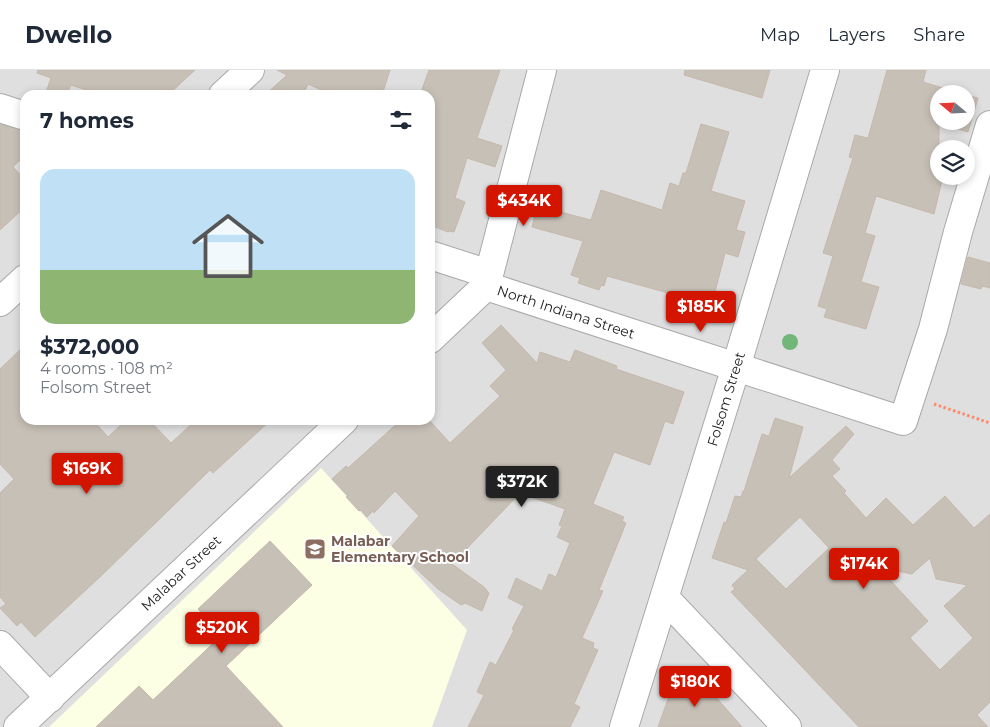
<!DOCTYPE html>
<html lang="en">
<head>
<meta charset="utf-8">
<style>
	body { margin:0; font-family:Montserrat,sans-serif; background:#f6f6f7; color:#1f2937; height:100vh; display:flex; flex-direction:column; font-size:19px; white-space:nowrap }
	* { box-sizing:border-box; margin:0 }
	p { font-size:16px; color:#747a83 }
	.icon { flex:none; width:28px; height:28px; fill:none; stroke:currentColor; stroke-width:2; stroke-linecap:round; stroke-linejoin:round }
	.map { position:relative; flex:1; overflow:hidden }
	.panel { position:absolute; left:20px; top:20px; width:415px; height:335px; display:flex; flex-direction:column; background:#fff; border-radius:15px; box-shadow:0 2px 8px #0003 }
	.panel>* { flex:none }
	.needle { width:32px; rotate:289deg }
	.tools { position:absolute; left:930px; top:15px; display:grid; gap:10px }
	.tools a { display:grid; place-items:center; width:45px; height:45px; border-radius:50%; background:#fff; box-shadow:0 2px 8px #0003; font-size:25px }
	.price { position:absolute; translate:-50% -42px; padding:0 11px; border-radius:5px; background:#d31500; color:#fff; font-size:16px; line-height:32px; filter:drop-shadow(0 1px 2px #0008) }
	.price::after { content:''; position:absolute; left:50%; top:30px; width:15px; height:11px; margin-left:-8px; background:inherit; clip-path:polygon(0 0,100% 0,50% 100%) }
	.price.active { background:#222; color:#fff }
	ul { padding:0; list-style:none }
	li { display:grid; align-content:center; gap:10px; height:265px; padding:0 20px }
	li span { display:grid; place-items:center; height:155px; border-radius:15px; color:#555 }
	li>.icon { margin-inline-start:auto }
	span .icon { width:90px; height:90px; fill:#fffc; stroke-width:1 }
	li b { font-size:21px }
	h2 { display:flex; justify-content:space-between; align-items:center; height:60px; padding:0 20px; font-size:21px }
	header { display:flex; align-items:center; gap:30px; box-sizing:border-box; height:70px; padding:0 25px; background:#fff; border-bottom:1px solid #e0e1e3 }
	header strong { font-size:24px }
	nav { display:flex; gap:28px; margin-inline-start:auto; font-size:18px }
	.map>svg:first-child { display:block }
	.residential { fill:#e0dfdf; fill-rule:evenodd }
	.education { fill:#fcffe4 }
	.building { fill:#c7c0b7; stroke:#c5b8aa; fill-rule:evenodd }
	.lines { fill:none; stroke-linecap:round; stroke-linejoin:round }
	.minor-casing { stroke:#a9a9a9; stroke-width:30 }
	.path { stroke:#ff8a6c; stroke-width:3; stroke-dasharray:2.5 2.5; stroke-linecap:butt }
	.minor { stroke:#fff; stroke-width:28 }
	.tree { fill:#71b779 }
	.labels { text-anchor:middle; stroke-width:4; stroke-linejoin:round; paint-order:stroke }
	.street-label { font-size:14px; fill:#222; stroke:#fff }
	.education-label { font-size:14px; font-weight:bold; fill:#785e54; stroke:#fff; text-anchor:start }
</style>
</head>
<body>
<header>
<strong>Dwello</strong>
<nav><a>Map</a><a>Layers</a><a>Share</a></nav>
</header>
<div class="map">
<svg width="990" height="657" viewBox="0 0 990 657">
	<rect width="100%" height="100%" fill="#f2f0e8"/>
	<!-- residential -->
	<path class="residential" d="M0 0H990V657H0ZM939 24H966V51H939ZM25 25H430V350H25ZM939 79H966V106H939Z"/>
	<!-- education -->
	<path class="education" d="M321 398 467 560 432 657H49Z"/>
	<!-- building -->
	<g class="building">
		<path d="M38 0H195L168 25H124L111 20 109 25H101L71 15 66 25H45L51 8 37 3Z"/>
		<path d="M277 0H390L382 25H332L308 14 303 25H265L287 5Z"/>
		<path d="M429 0H500L477 68 502 76 495 97 467 88 455 128 465 132 454 162 449 161 448 162 430 155V25H420Z"/>
		<path d="M685 0H770L762 28 684 5Z"/>
		<path d="M887 0H926L923 12 962 24H939V51H966V25L978 28 968 62 939 53V106H943L934 144 876 126 865 163 875 166 861 212 879 217 866 259 824 247 827 239 818 236 833 186 823 183 853 88 849 87 855 65 868 68Z"/>
		<path d="M0 54 25 61V85L13 97 25 110V137L0 160Z"/>
		<path d="M701 54 729 62 711 121 745 131 736 160 745 162 738 187 725 183 715 222 721 224 716 242 667 228 668 223 607 206 604 216 601 215 599 220 578 213 580 208 571 205 583 171 532 157 537 136 591 150 601 120 662 140 670 113 679 116 683 103H686Z"/>
		<path d="M968 187 990 193V218L982 216 981 219 961 214Z"/>
		<path d="M501 255 537 293 540 282 570 292 575 280 617 296 616 299 684 322 673 354 665 351 650 395 614 382 593 434 624 447 622 451 626 453 599 520 603 521 582 568 594 573 593 578 598 580 574 634 580 637 570 657H468L484 625 477 622 490 592 496 595 514 560 512 559 524 536 508 528 516 508 542 521 549 504 556 507 570 473 557 467 562 456 559 455 565 439 520 423 452 494 484 517 489 523 482 541 465 533 461 535 438 519 392 476 419 446 395 421 374 443 373 441 367 447 361 440 359 441 346 427 348 426 332 409 346 396 348 398 401 350H429L450 373 500 326 490 316 506 300 482 273Z"/>
		<path d="M25 275V350H93L108 367 126 350H149L171 373 196 350H271L213 403 210 400 101 506 35 567 21 552 17 556 0 538 6 534 0 527V423L14 409 0 394V299Z"/>
		<path d="M775 348 803 357 789 408 846 356 854 364 832 390 840 399 832 406 846 421 844 423 866 448 886 428 913 455 945 426 974 458 990 444V632L977 645 988 657H859L731 522 735 519 732 515 748 500 712 488 724 452 726 453 735 426 741 427 743 421H744L762 364 769 366ZM800 447 829 478 786 519 756 489ZM930 488 936 509 967 515 944 536 973 568 940 600 910 568 928 551 878 497 912 504Z"/>
		<path d="M270 471 312 515 226 596 283 657H96L139 616 153 630 222 565 198 539Z"/>
		<path d="M676 607 708 618 742 657H658Z"/>
	</g>
	<g class="lines">
		<!-- minor casing -->
		<g class="minor-casing">
			<g id="minor">
				<path d="M223 25 250 0"/>
				<path d="M0 38 25 46"/>
				<path d="M430 185 489 204"/>
				<path d="M486 216 903 351 933 259 958 162 990 55"/>
				<path d="M0 232 25 209"/>
				<path d="M430 269 486 216 542 0"/>
				<path d="M665 528 787 657"/>
				<path d="M0 575 50 628"/>
				<path d="M18 657 344 350"/>
				<path d="M624 657 736 297 825 0"/>
			</g>
		</g>
		<!-- path -->
		<path class="path" d="M934 334 990 353"/>
		<!-- minor -->
		<use href="#minor" class="minor"/>
	</g>
	<!-- trees -->
	<circle class="tree" cx="790" cy="272" r="8"/>
	<!-- icons -->
	<defs>
		<g id="school-square" transform="scale(1.125)"><rect x="-9" y="-9" width="18" height="18" rx="4" fill="#8d6e63" stroke="#fff"/><path d="M0-5L7-2L0 1L-7-2ZM-4 1L0 2.5L4 1V4Q0 6-4 4Z" fill="#fff"/></g>
	</defs>
	<g fill-rule="evenodd">
		<use href="#school-square" x="315" y="479"/>
	</g>
	<g class="labels">
		<!-- street labels -->
		<g class="street-label">
			<text transform="translate(566 242) rotate(18)" y="5">North Indiana Street</text>
			<text transform="translate(726 329) rotate(-73)" y="5">Folsom Street</text>
			<text transform="translate(181 503) rotate(-43)" y="5">Malabar Street</text>
		</g>
		<!-- education labels -->
		<g class="education-label">
			<text x="331" y="476">Malabar<tspan x="331" dy="16">Elementary School</tspan></text>
		</g>
	</g>
</svg>
<div class="tools">
<a><svg class="needle" viewBox="-14 -14 28 28"><path d="M0-13l5 13h-10z" fill="#e53935"/><path d="M0 13l5-13h-10z" fill="#747a83"/></svg></a>
<a><svg class="icon" aria-label="layers" viewBox="0 0 24 24"><path d="M12 4l9 5-9 5-9-5zM3 14l9 5 9-5"/></svg></a>
</div>
<b class="price" style="left:524px;top:157px">$434K</b>
<b class="price" style="left:701px;top:263px">$185K</b>
<b class="price" style="left:87px;top:425px">$169K</b>
<b class="price active" style="left:522px;top:438px">$372K</b>
<b class="price" style="left:864px;top:520px">$174K</b>
<b class="price" style="left:222px;top:584px">$520K</b>
<b class="price" style="left:695px;top:638px">$180K</b>
<section class="panel">
<h2>7 homes<svg class="icon" aria-label="filters" viewBox="0 0 24 24"><path d="M4 7h16M4 17h16"/><circle cx="9" cy="7" r="2"/><circle cx="15" cy="17" r="2"/></svg></h2>
<ul>
<li><span style="background:linear-gradient(#bfe0f5 65%,#8fb573 0)"><svg class="icon" aria-label="home" viewBox="0 0 24 24"><path d="M3 11l9-7 9 7M6 9v11h12V9"/></svg></span><div><b>$372,000</b><p>4 rooms · 108 m²</p><p>Folsom Street</p></div></li>
</ul>
</section>
</div>
</body>
</html>
